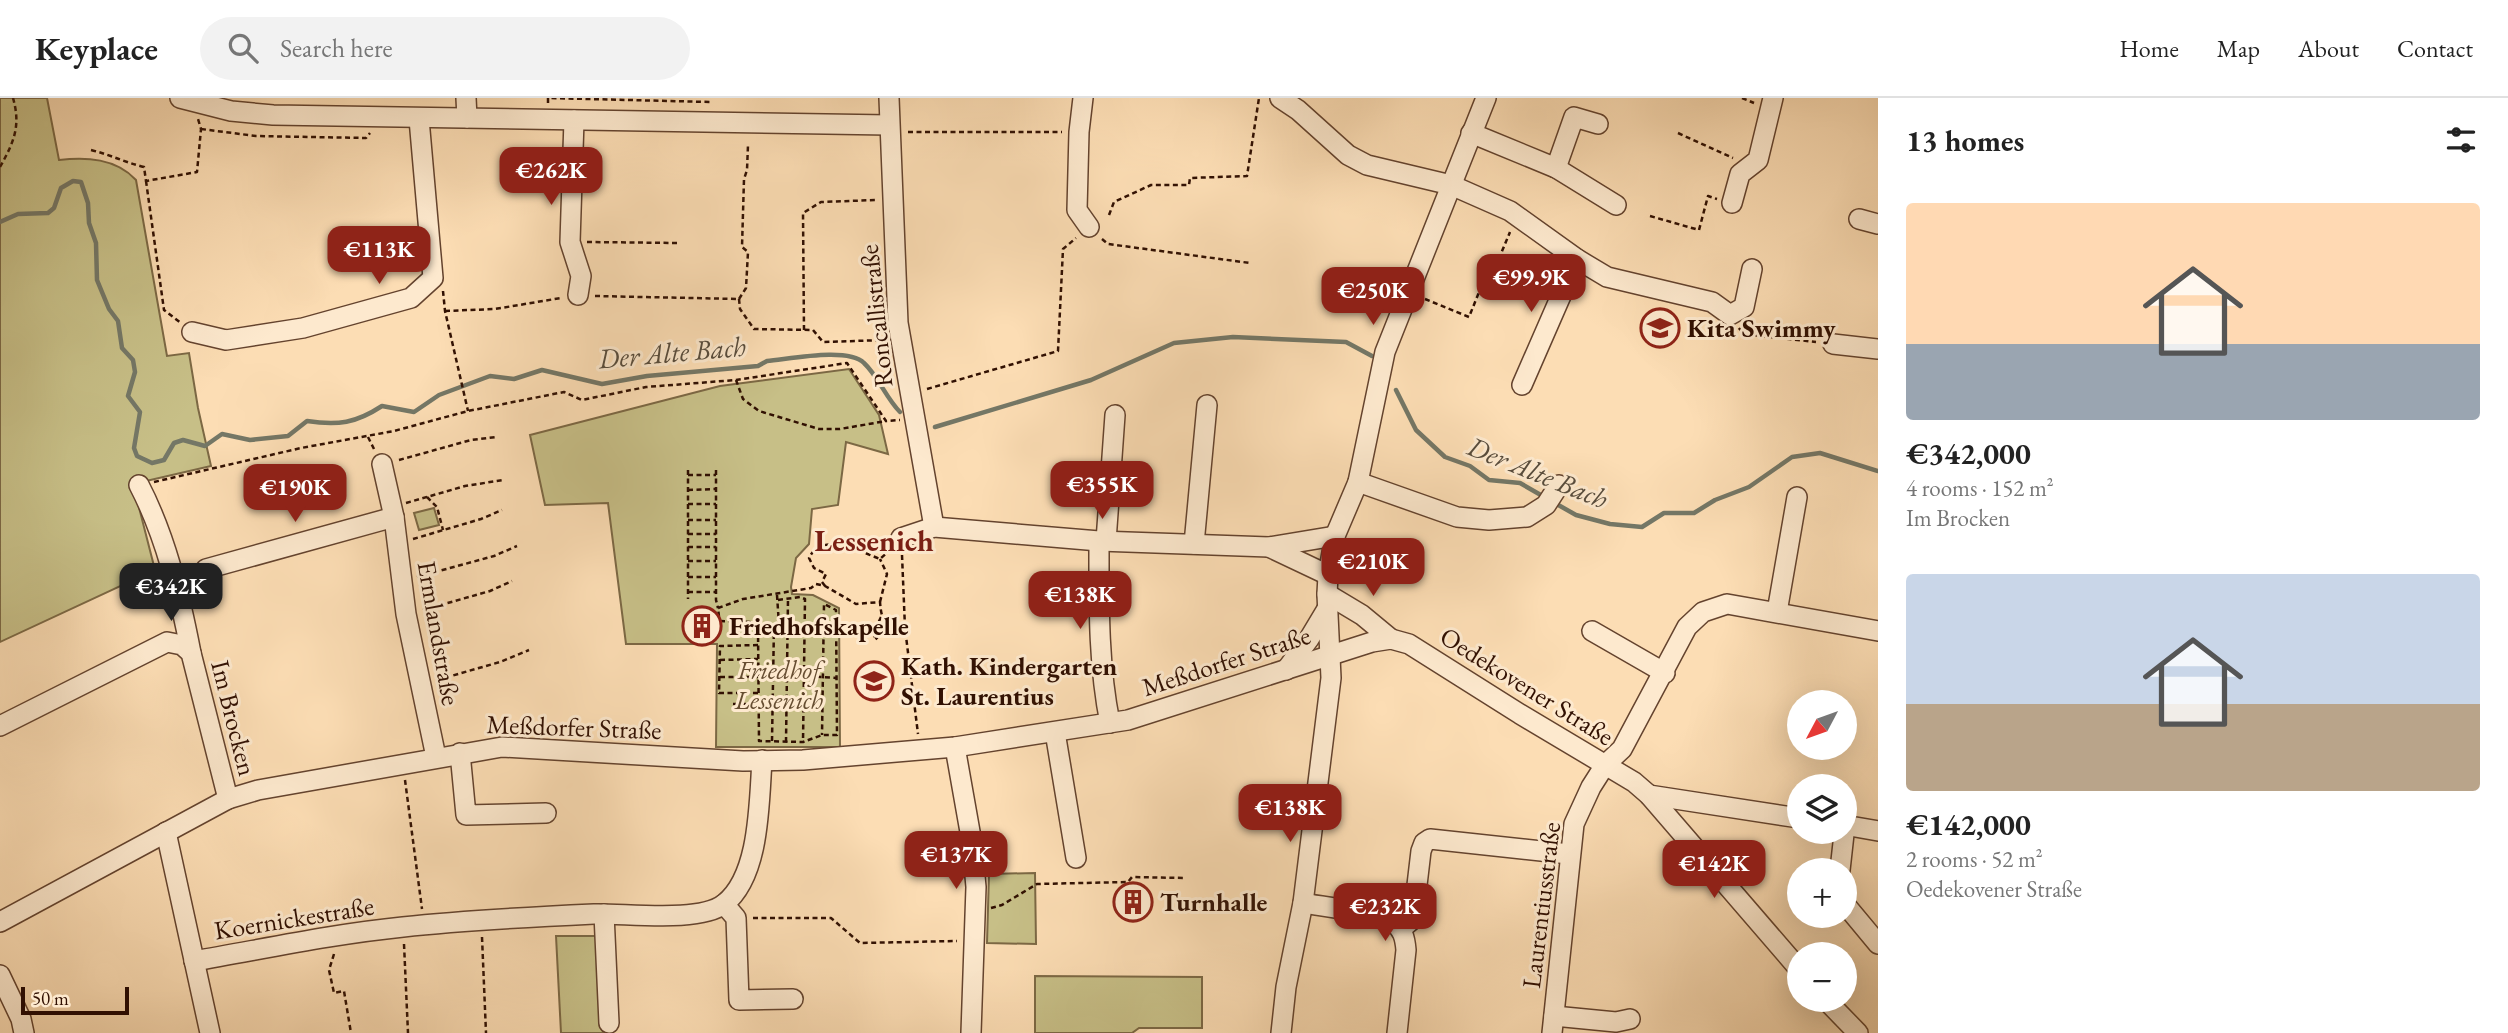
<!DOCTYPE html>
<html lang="en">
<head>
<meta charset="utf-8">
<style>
	body { margin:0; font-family:"EB Garamond",serif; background:#f2f2f2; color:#222; height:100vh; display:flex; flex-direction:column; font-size:26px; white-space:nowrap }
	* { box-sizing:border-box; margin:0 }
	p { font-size:23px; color:#767676 }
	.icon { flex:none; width:38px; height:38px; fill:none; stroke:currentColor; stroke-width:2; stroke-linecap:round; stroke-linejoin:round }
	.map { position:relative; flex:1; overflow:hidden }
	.sheet { display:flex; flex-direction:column; background:#fff; width:630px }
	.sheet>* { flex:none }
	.needle { width:46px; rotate:229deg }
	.tools { position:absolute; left:1787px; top:592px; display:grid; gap:14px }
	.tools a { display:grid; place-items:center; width:70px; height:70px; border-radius:50%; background:#fff; box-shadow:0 7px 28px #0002; font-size:35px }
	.scale { position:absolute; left:21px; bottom:18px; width:108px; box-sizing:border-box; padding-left:7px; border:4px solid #311002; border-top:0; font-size:19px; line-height:24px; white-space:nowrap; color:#311002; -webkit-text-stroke:5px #fde9ce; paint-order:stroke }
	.price { position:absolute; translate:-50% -60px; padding:0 16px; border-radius:14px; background:#8f2418; color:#fff; font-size:23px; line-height:46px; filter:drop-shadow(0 2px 4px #0008) }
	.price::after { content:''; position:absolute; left:50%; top:42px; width:21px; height:16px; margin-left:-10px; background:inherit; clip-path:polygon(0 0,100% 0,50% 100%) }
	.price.current { background:#222; color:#fff }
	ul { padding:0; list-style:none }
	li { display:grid; align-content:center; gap:14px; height:371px; padding:0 28px }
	li span { display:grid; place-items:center; height:217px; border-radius:7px; color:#555 }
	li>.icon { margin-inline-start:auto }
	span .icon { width:126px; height:126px; fill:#fffc; stroke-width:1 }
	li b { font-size:30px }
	h2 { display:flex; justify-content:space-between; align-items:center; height:84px; padding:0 28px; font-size:30px }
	header { display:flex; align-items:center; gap:42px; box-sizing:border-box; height:98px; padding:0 35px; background:#fff; border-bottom:2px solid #e0e0e0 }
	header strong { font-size:33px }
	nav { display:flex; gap:38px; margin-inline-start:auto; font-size:24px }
	.search { width:490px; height:63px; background:#f2f2f2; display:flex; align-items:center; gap:18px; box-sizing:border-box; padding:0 24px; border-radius:38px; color:#767676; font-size:26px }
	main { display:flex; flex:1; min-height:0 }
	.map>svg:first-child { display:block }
	.green { fill:#c7bf87; stroke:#7c6844; stroke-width:2 }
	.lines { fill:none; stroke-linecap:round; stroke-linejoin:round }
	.stream { stroke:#747766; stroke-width:4.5 }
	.minor-casing { stroke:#64432e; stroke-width:22 }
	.path { stroke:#311002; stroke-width:2.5; stroke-dasharray:5 3.5; stroke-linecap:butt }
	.minor { stroke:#fde9ce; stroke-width:19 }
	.labels { text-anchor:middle; stroke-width:6; stroke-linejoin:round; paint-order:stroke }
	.street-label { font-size:26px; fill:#311002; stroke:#fde9ce }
	.poi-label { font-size:26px; font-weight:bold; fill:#311002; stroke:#fde9ce; text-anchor:start }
	.park-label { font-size:26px; font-style:italic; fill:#664d31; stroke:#fde9ce }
	.water-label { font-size:28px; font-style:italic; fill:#584c3c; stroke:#fde9ce }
	.quarter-label { font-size:30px; font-weight:bold; fill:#7a1f14; stroke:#fde9ce }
</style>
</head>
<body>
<header>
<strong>Keyplace</strong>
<div class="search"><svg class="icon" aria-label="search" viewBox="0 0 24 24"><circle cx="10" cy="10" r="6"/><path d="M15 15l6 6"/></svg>Search here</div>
<nav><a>Home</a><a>Map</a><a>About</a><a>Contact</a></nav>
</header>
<main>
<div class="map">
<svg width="1878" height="935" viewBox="0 0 1878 935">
	<rect width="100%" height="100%" fill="#fcddb4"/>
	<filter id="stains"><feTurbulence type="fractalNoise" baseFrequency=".00286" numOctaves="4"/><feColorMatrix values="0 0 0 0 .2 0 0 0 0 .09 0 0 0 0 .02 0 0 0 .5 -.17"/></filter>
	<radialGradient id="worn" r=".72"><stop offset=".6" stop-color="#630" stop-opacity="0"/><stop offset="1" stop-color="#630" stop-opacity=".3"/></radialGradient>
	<!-- green -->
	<g class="green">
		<path d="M0 0H47L59 62C86 59 116 60 136 82L167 258 189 255 198 310 211 368 133 386 155 472 0 544Z"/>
		<path d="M849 271 879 317 888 356 846 344 838 407 812 411 809 446 796 460 791 489 792 496 813 497 839 510 840 649H716L717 546H626L608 405 545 407 530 337 720 288Z"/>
		<path d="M434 410 439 427 419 432 414 415Z"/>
		<path d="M1035 775 1036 846 987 845 989 776Z"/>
		<path d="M556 838H598L603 935H561Z"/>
		<path d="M1035 878 1202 879V930H1139L1132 935H1035Z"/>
	</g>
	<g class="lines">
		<!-- stream -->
		<g class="stream">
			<path d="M0 124 18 116 48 115 54 110 61 90 73 83 81 84 88 105 89 125 96 145 97 182 109 211 118 223 122 250 133 262 135 274 128 298 140 314 134 350 137 358 152 365 164 362 174 345 183 342 205 348 222 336 250 342 288 338 307 323C338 328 356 325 382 308L414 314 439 297 490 278 514 281 542 272 602 286 647 278 758 268 767 263C790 261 848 249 864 265 878 278 886 300 900 314"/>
			<path d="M1396 292 1416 332 1445 359 1470 368 1489 382 1520 385 1546 400"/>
			<path d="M935 329 1091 282 1174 245 1233 239 1346 244 1372 258"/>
			<path d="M1553 404 1576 417 1610 426 1642 429 1664 415H1694L1715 402 1749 389 1792 359 1820 355 1878 373"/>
		</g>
		<!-- minor casing -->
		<g class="minor-casing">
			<g id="minor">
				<path d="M180 0 231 13 273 17 889 27"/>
				<path d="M466 0 467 20"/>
				<path d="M889 0 898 225 934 429"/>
				<path d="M1083 0 1079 34 1077 112 1089 129"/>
				<path d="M1280 0 1298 12 1348 57 1367 67 1451 87 1510 113 1577 161 1607 179 1712 204 1730 217 1744 209 1752 171"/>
				<path d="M574 22 570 144 581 178 578 197"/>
				<path d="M1471 35 1556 70 1616 107"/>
				<path d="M1556 70 1574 19 1598 26"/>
				<path d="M1732 105 1740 76 1758 62 1773 0"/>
				<path d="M1859 121 1878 126"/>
				<path d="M192 234 226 242 303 230 411 200 433 180 419 21"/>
				<path d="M1833 246 1878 251"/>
				<path d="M1522 287 1577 161"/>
				<path d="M382 366 394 419 406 516 436 659"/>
				<path d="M1358 384 1457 419 1489 422 1527 419 1546 407 1559 387"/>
				<path d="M139 387C166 439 180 498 191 555"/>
				<path d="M901 440 934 429 1099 443 1269 449 1335 438"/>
				<path d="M1099 443C1099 504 1098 566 1110 625"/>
				<path d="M1106 443 1115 317"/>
				<path d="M1194 446 1207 307"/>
				<path d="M1269 449 1328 477"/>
				<path d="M206 471 394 419"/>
				<path d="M1327 496 1362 517 1391 541"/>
				<path d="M1777 514 1797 399"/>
				<path d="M1592 533 1665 575"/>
				<path d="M1286 572 1309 541 1327 511"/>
				<path d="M0 628 167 544 182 547 191 555 228 701"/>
				<path d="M1055 634 1076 760"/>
				<path d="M955 649 972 745 976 789 971 935"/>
				<path d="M460 655 466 717 546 715"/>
				<path d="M1649 697 1799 720"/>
				<path d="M1844 727 1878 733"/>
				<path d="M166 734 210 935"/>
				<path d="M1840 772 1845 727"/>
				<path d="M1303 805C1319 808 1383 816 1392 823 1403 831 1405 840 1406 852L1397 935"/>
				<path d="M1844 805 1878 846"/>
				<path d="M724 806 736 820 739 902 793 901"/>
				<path d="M604 816 609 925"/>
				<path d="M0 824 228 701 258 692 502 649 743 663 803 662 955 649 1128 622 1372 544 1391 541 1409 546 1520 616 1634 684 1649 697 1799 871"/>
				<path d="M1401 831 1413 821 1421 753 1424 745 1430 741 1569 756"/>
				<path d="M194 863C264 851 333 836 403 829 467 822 530 819 594 816 626 815 699 825 724 806 760 778 759 705 762 662"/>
				<path d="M0 877 21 921 24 935"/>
				<path d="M1825 901 1858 935"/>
				<path d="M1554 918 1616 924 1630 921"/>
				<path d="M1281 935 1286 889 1303 805 1331 580 1327 496 1328 477 1335 438 1358 384 1385 254 1486 0"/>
				<path d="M1552 935 1574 726 1591 689 1605 667 1622 651 1687 529 1703 514 1727 506 1878 533"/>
			</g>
		</g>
		<!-- path -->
		<g class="path">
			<path d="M1742 0 1754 5"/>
			<path d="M548 5V0L711 4"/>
			<path d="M201 31 256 38 366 40 370 35"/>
			<path d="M908 34H1062"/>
			<path d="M1678 35 1733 60"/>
			<path d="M91 52C111 57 124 64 144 69L146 83 197 74 201 31 198 21"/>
			<path d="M0 69C14 44 21 28 13 0"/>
			<path d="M146 83 164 212 181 225"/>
			<path d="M1109 117 1114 104 1151 87H1189L1190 80 1247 78 1259 0"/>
			<path d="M1650 118 1699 132 1708 98 1717 101"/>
			<path d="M1102 141 1108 146 1250 165"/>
			<path d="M587 144 680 145"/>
			<path d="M443 193 445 213 468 313"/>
			<path d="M595 198 739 201"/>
			<path d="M739 201 740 211 754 231 813 232 823 244 885 242"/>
			<path d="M739 201 746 190 748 154 742 149 744 81 747 72 748 47"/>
			<path d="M1425 201 1469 219 1490 167 1495 170 1510 134"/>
			<path d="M445 213 495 211 561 200"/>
			<path d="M1739 230 1743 236 1816 244"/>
			<path d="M804 232 803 115 821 104 875 102"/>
			<path d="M736 282 743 301 759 313 819 331H840L886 323"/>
			<path d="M927 291 1058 253 1063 151 1076 140"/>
			<path d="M368 339 374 351"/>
			<path d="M399 362 471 342 496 339"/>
			<path d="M688 372V501"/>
			<path d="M716 372V502L718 510"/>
			<path d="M688 377H716"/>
			<path d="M154 384 301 350 394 333 468 313 564 294 582 302 646 289 736 282 847 265 886 323 900 322"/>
			<path d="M688 392 716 391"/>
			<path d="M427 399 437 409 443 432"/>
			<path d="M406 405 465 388 503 382"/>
			<path d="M688 406H716"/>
			<path d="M688 422H716"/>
			<path d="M688 436H716"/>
			<path d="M413 441 481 421 502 412"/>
			<path d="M688 449H716"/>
			<path d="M902 457 905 530 918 636"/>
			<path d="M688 463H716"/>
			<path d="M417 479 494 458 517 448"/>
			<path d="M688 479H716"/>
			<path d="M825 488 822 484 826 476 814 470 809 460C822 433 859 453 880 461L889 453"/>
			<path d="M688 494H716"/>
			<path d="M777 497 779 527 758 531 759 643 803 644 822 637H837L836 512 824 506 822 637"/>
			<path d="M778 502 800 499 805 501 803 644"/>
			<path d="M880 504 887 476 880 461"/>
			<path d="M423 512 490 493 512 483"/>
			<path d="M881 519 874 534 875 542 883 533 891 531"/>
			<path d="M720 523 750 524 758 531"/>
			<path d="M720 527 718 510 743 501 811 490 816 486 825 488 856 506 880 504C881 516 882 522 891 531L905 530"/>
			<path d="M758 547 720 548 719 595H758"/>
			<path d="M720 562 758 561"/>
			<path d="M720 579H758"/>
			<path d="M774 579 805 578 836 580"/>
			<path d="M437 582 500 564 529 552"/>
			<path d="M733 606H758"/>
			<path d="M772 643 774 527"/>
			<path d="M786 644 788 501"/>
			<path d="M405 682 422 811"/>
			<path d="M991 810 1002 807 1037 786 1128 784 1132 779 1186 780"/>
			<path d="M753 820H831L860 845 957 843"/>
			<path d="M482 839 486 935"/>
			<path d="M404 846 408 935"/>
			<path d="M334 856 329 872 334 895 344 893 351 935"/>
		</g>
		<!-- minor -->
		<use href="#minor" class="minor"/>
	</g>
	<!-- icons -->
	<defs>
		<g id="school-ring" transform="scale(2.0125)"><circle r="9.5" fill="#fde9ce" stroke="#8f2418" stroke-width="1.5"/><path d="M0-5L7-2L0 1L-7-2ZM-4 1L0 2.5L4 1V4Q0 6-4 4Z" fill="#8f2418"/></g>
		<g id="building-ring" transform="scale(2.0125)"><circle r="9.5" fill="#fde9ce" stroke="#8f2418" stroke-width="1.5"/><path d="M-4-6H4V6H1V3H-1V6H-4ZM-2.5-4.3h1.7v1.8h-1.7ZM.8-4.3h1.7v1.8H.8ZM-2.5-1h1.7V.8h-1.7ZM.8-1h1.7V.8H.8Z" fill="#8f2418"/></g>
	</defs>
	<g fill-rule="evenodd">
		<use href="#school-ring" x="1660" y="230"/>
		<use href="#building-ring" x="702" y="528"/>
		<use href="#school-ring" x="874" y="583"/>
		<use href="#building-ring" x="1133" y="804"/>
	</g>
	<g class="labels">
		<!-- street labels -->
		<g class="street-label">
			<text transform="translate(876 218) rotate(-96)" y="9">Roncallistraße</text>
			<text transform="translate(439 535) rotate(80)" y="9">Ermlandstraße</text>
			<text transform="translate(1226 563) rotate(-18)" y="9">Meßdorfer Straße</text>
			<text transform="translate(1527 588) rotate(32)" y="9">Oedekovener Straße</text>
			<text transform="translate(234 620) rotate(76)" y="9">Im Brocken</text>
			<text transform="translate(574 629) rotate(2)" y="9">Meßdorfer Straße</text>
			<text transform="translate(1541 807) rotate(-83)" y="9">Laurentiusstraße</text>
			<text transform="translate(294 820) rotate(-9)" y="9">Koernickestraße</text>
		</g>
		<!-- poi labels -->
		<g class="poi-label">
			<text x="1687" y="239">Kita Swimmy</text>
			<text x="729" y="537">Friedhofskapelle</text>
			<text x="901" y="577">Kath. Kindergarten<tspan x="901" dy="30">St. Laurentius</tspan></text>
			<text x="1160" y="813">Turnhalle</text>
		</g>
		<!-- park labels -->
		<g class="park-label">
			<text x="779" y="581">Friedhof<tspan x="779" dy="30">Lessenich</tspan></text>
		</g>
		<!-- water labels -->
		<g class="water-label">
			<text transform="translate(672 254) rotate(-5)" y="10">Der Alte Bach</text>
			<text transform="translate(1538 374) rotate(22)" y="10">Der Alte Bach</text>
		</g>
		<!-- quarter labels -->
		<g class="quarter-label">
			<text x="874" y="453">Lessenich</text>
		</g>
	</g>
	<rect width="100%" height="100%" filter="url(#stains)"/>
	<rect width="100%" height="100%" fill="url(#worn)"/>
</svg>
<div class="tools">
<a><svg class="needle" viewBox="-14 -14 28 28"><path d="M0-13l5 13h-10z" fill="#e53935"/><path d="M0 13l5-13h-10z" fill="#767676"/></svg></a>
<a><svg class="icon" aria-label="layers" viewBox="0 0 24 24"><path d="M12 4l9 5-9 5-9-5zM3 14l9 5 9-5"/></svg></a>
<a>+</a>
<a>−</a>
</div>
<div class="scale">50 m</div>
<b class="price" style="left:551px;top:109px">€262K</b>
<b class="price" style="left:379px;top:188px">€113K</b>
<b class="price" style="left:1531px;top:216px">€99.9K</b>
<b class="price" style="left:1373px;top:229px">€250K</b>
<b class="price" style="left:1102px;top:423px">€355K</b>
<b class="price" style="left:295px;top:426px">€190K</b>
<b class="price" style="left:1373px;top:500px">€210K</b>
<b class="price current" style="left:171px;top:525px">€342K</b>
<b class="price" style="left:1080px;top:533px">€138K</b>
<b class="price" style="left:1290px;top:746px">€138K</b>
<b class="price" style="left:956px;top:793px">€137K</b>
<b class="price" style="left:1714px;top:802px">€142K</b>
<b class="price" style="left:1385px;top:845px">€232K</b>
</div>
<section class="sheet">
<h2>13 homes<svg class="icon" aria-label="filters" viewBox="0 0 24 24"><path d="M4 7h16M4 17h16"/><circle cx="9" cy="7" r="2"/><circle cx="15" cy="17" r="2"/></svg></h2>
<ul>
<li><span style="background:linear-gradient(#ffd9b3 65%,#9aa5b1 0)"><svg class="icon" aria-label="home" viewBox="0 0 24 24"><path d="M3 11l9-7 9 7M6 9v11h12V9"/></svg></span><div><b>€342,000</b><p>4 rooms · 152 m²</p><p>Im Brocken</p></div></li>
<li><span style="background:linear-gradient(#c9d6e8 60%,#b9a48a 0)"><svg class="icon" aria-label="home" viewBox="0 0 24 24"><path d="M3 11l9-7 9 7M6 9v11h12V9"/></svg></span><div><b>€142,000</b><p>2 rooms · 52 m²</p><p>Oedekovener Straße</p></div></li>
</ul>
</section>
</main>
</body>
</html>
